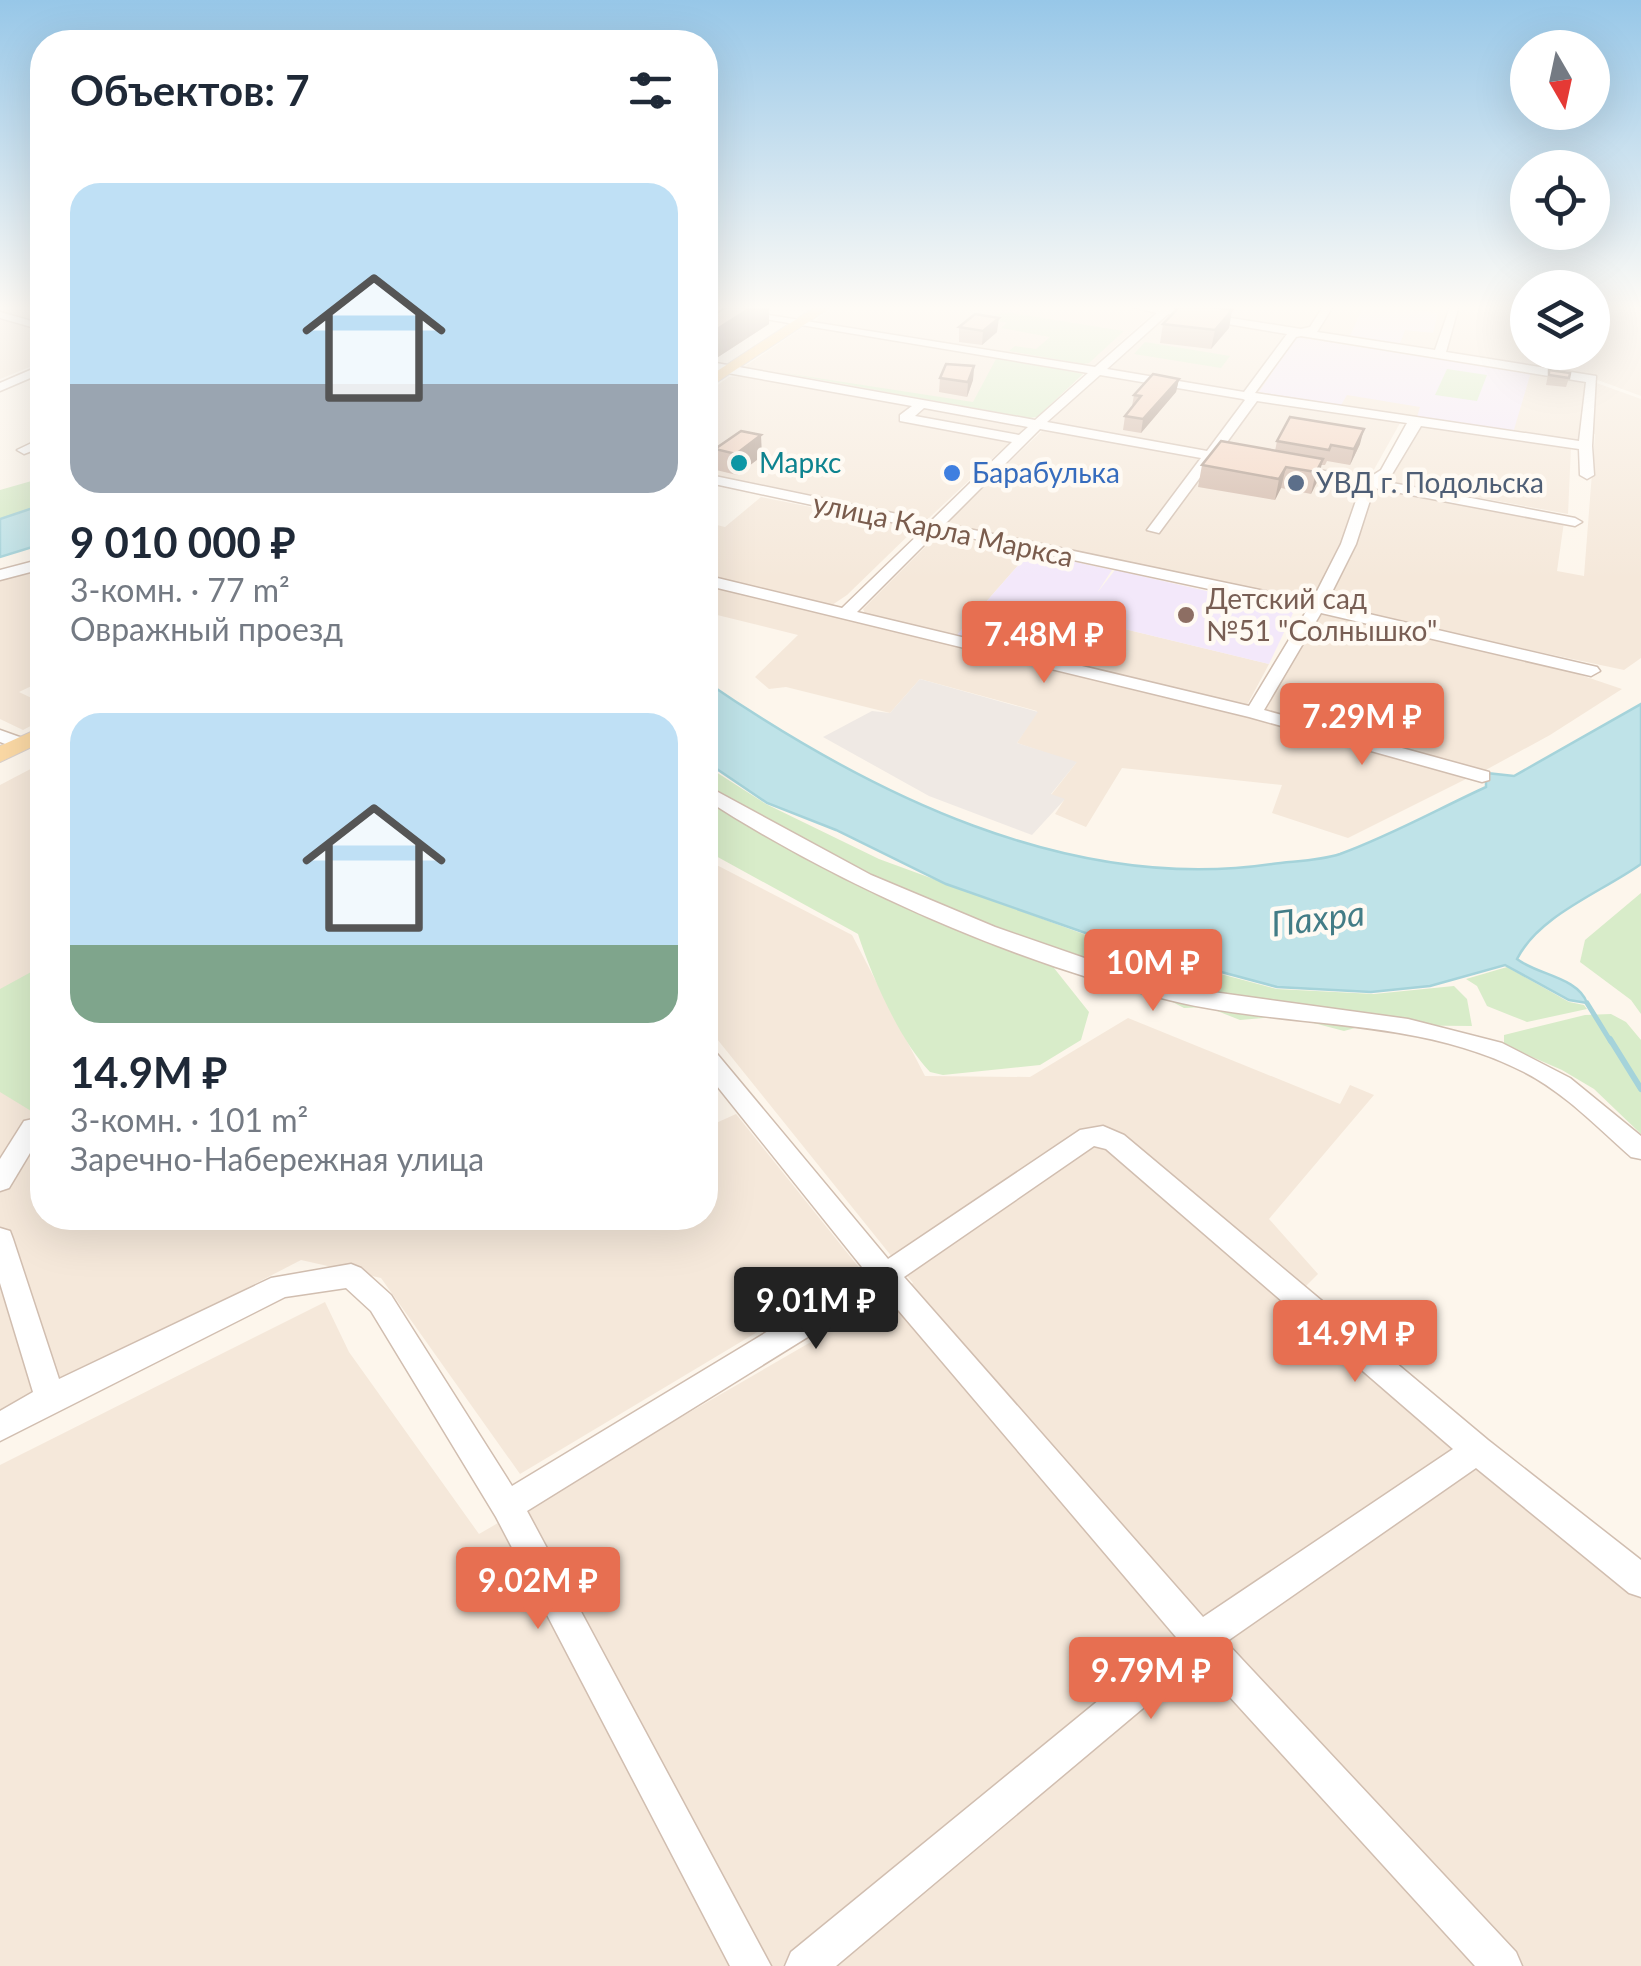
<!DOCTYPE html>
<html lang="ru">
<head>
<meta charset="utf-8">
<style>
	body { margin:0; font-family:Lato,sans-serif; background:#f6f6f7; color:#1f2937; height:100vh; display:flex; flex-direction:column; font-size:38px; white-space:nowrap }
	* { box-sizing:border-box; margin:0 }
	p { font-size:32px; color:#747a83 }
	.icon { flex:none; width:55px; height:55px; fill:none; stroke:currentColor; stroke-width:2; stroke-linecap:round; stroke-linejoin:round }
	.map { position:relative; flex:1; overflow:hidden }
	.panel { position:absolute; left:30px; top:30px; width:688px; height:1200px; display:flex; flex-direction:column; background:#fff; border-radius:40px; box-shadow:0 10px 40px #0002 }
	.panel>* { flex:none }
	.needle { width:65px; rotate:171deg }
	.buttons { position:absolute; left:1510px; top:30px; display:grid; gap:20px }
	.buttons a { display:grid; place-items:center; width:100px; height:100px; border-radius:50%; background:#fff; box-shadow:0 10px 40px #0002; font-size:50px }
	.price { position:absolute; translate:-50% -85px; padding:0 22px; border-radius:10px; background:#e76f51; color:#fff; font-size:32px; line-height:65px; filter:drop-shadow(0 2px 5px #0008) }
	.price::after { content:''; position:absolute; left:50%; top:60px; width:30px; height:22px; margin-left:-15px; background:inherit; clip-path:polygon(0 0,100% 0,50% 100%) }
	.price.active { background:#222; color:#fff }
	ul { padding:0; list-style:none }
	li { display:grid; align-content:center; gap:20px; height:530px; padding:0 40px }
	li span { display:grid; place-items:center; height:310px; border-radius:30px; color:#555 }
	li>.icon { margin-inline-start:auto }
	span .icon { width:180px; height:180px; fill:#fffc; stroke-width:1 }
	li b { font-size:42px }
	h2 { display:flex; justify-content:space-between; align-items:center; height:120px; padding:0 40px; font-size:42px }
	.map>svg:first-child { display:block }
	.residential { fill:#f5e8da }
	.industrial { fill:#efe9e4 }
	.education { fill:#f3e8fa }
	.green { fill:#d8ecc9 }
	.water { fill:#bfe3e8; stroke:#a5d3da; stroke-width:2.5 }
	.lines { fill:none; stroke-linecap:round; stroke-linejoin:round }
	.stream-far1 { stroke:#a5d3da; stroke-width:5 }
	.stream { stroke:#a5d3da; stroke-width:6 }
	.minor-casing { stroke:#d1beb0; stroke-width:3 }
	.major-casing { stroke:#dad1cd; stroke-width:2 }
	.minor { fill:#fff; fill-rule:evenodd }
	.major { fill:#fbd9a5; fill-rule:evenodd }
	.wall { fill:#d1b7a8 }
	.shaded-wall { fill:#aa9588 }
	.building { fill:#f3d5c3; stroke:#aa9588; stroke-width:2.5 }
	.culture-dot { fill:#0f9aa8; stroke:#fffaf3; stroke-width:4 }
	.shop-dot { fill:#3f7fe0; stroke:#fffaf3; stroke-width:4 }
	.service-dot { fill:#5c6f8a; stroke:#fffaf3; stroke-width:4 }
	.education-dot { fill:#8d6e63; stroke:#fffaf3; stroke-width:4 }
	.labels { text-anchor:middle; stroke-width:9; stroke-linejoin:round; paint-order:stroke }
	.far-culture-label { font-size:28px; fill:#0d838f; stroke:#fffaf3; text-anchor:start }
	.far-shop-label { font-size:28px; fill:#366cbe; stroke:#fffaf3; text-anchor:start }
	.far-service-label { font-size:28px; fill:#4e5e75; stroke:#fffaf3; text-anchor:start }
	.far-street-label { font-size:28px; fill:#7a5c4d; stroke:#fffaf3 }
	.far-education-label { font-size:28px; fill:#785e54; stroke:#fffaf3; text-anchor:start }
	.water-label { font-size:35px; font-style:italic; fill:#437c86; stroke:#fffaf3 }
</style>
</head>
<body>
<div class="map">
<svg width="1641" height="1966" viewBox="0 0 1641 1966">
	<rect width="100%" height="100%" fill="#fdf6ec"/>
	<!-- residential -->
	<g class="residential">
		<path d="M838 305H1113L1153 313 1092 367H1085L818 322 817 319Z"/>
		<path d="M1175 305H1527L1528 352H1592L1593 305H1641V396L1595 379 1169 310Z"/>
		<path d="M42 307V362L0 379V312Z"/>
		<path d="M1168 313 1591 381 1641 399V658L1624 670 949 526 946 522 1045 428 1564 522 1557 571 1584 576 1595 434 1587 433 1578 444 1102 369Z"/>
		<path d="M805 326 1080 371 1083 374 1037 417 1029 418 744 367Z"/>
		<path d="M1097 373 1395 421 1400 423 1371 475 1365 478 1045 422Z"/>
		<path d="M742 376 1022 425 1025 428 929 518 918 520 705 475V394L729 377Z"/>
		<path d="M1423 425 1571 447 1568 514 1389 481Z"/>
		<path d="M761 497 916 528 847 595 832 605 705 575V522L725 527Z"/>
		<path d="M938 534 1030 552 956 636 865 614 863 609Z"/>
		<path d="M42 571V681L19 692 42 703V720L23 730 0 719V580Z"/>
		<path d="M705 585 1265 721 1468 778 1348 838 1272 813 1282 785 1122 768 1086 827 1055 814 1064 800 1051 795 1076 763 1017 743 1037 711 920 679 890 713 786 687 769 689 755 677 798 635 705 612Z"/>
		<path d="M1310 612 1554 666 1622 689 1550 735 1482 772 1262 713Z"/>
		<path d="M1079 618 1269 664 1246 707 1050 658Z"/>
		<path d="M42 763V1218H705V1128L736 1114 861 1270 520 1474 381 1278 301 1260 0 1416V785Z"/>
		<path d="M705 859 852 935 925 1076 1030 1077 1128 1018 1340 1104 1350 1085 1374 1095 1269 1219 1318 1274 1301 1291 1641 1564V1966H0V1465L325 1302 349 1352 479 1534 913 1283 705 1024Z"/>
	</g>
	<!-- industrial -->
	<path class="industrial" d="M920 679 1038 712 1017 743 1077 762 1051 794 1065 799 1032 835 929 796 823 737 872 711 890 713Z"/>
	<!-- education -->
	<g class="education">
		<path d="M1364 305 1438 313 1433 333 1405 330 1399 346 1349 338Z"/>
		<path d="M1296 337 1399 353 1531 372 1513 433 1417 417 1420 407 1347 395 1341 405 1259 392Z"/>
		<path d="M1030 552 1112 570 1097 593 1115 570 1294 611 1269 664 1079 618 1050 658 956 636Z"/>
	</g>
	<!-- green -->
	<g class="green">
		<path d="M1011 313 1124 331 1089 363 1083 364 1009 351 1015 346 1036 349 1050 337 1001 328 1007 323 989 319 996 314Z"/>
		<path d="M1145 342 1230 356 1221 368 1134 354Z"/>
		<path d="M997 357 1083 374 1037 417 1029 418 778 372 973 402Z"/>
		<path d="M1447 369 1487 375 1477 401 1435 395Z"/>
		<path d="M42 478V505L0 519V490Z"/>
		<path d="M705 765 766 804 879 859 1116 946 1277 989 1374 994 1454 986 1467 999 1472 1026 1366 1025 1344 1031 1287 1016 1240 1020 1207 1007 1184 1008 1155 993 1054 968 1089 1012 1081 1040 1040 1065 943 1075 930 1072C900 1041 871 975 858 934L705 850Z"/>
		<path d="M1641 893V1014L1631 1000 1580 962 1585 940Z"/>
		<path d="M1507 967 1569 1002 1584 1005 1587 1009 1527 1022 1487 1006 1477 986 1466 979Z"/>
		<path d="M33 971H42L41 1117 0 1092V989Z"/>
		<path d="M1611 1014 1626 1022 1641 1040V1134L1594 1089 1562 1070 1504 1045V1035L1585 1015Z"/>
	</g>
	<!-- water -->
	<g class="water">
		<path d="M42 505V544L0 557V519Z"/>
		<path d="M705 681C868 793 1069 894 1272 864 1294 861 1319 861 1340 854 1390 836 1438 809 1486 787V773L1514 776 1641 704V864C1602 892 1539 915 1517 959 1537 975 1578 977 1587 1003L1569 1000 1505 965 1430 986 1371 992 1277 987 1117 944 946 884 836 830 767 803 705 761Z"/>
	</g>
	<g class="lines">
		<!-- stream-far1 -->
		<path class="stream-far1" d="M1587 1003 1611 1042"/>
		<!-- stream -->
		<path class="stream" d="M1610 1039 1641 1089"/>
		<!-- minor casing -->
		<g class="minor-casing">
			<g id="minor">
				<path d="M705 305 1095 367 1157 313 1124 305H1177L1174 309 1301 329 1310 327 1324 305H1334L1317 332 1435 350 1450 307 1459 305 1446 352 1596 376 1592 446 1594 475 1587 479 1580 475 1579 449 1421 426 1391 476 1382 481 1575 518 1582 522 1575 526 1374 488 1356 544 1326 604 1597 667 1600 671 1591 676 1321 613 1264 710 1489 772V780L1482 782 1249 717 705 585V575L842 608 924 529 705 482V474L931 521 1012 442 900 421V415L912 406 705 369V361L1035 420 1088 373 705 309ZM1168 314 1287 334 1244 392 1107 369ZM1301 336 1586 382 1579 441 1255 393 1296 337ZM1100 375 1243 399 1245 400 1207 451 1047 422ZM1257 401 1407 423 1381 470 1367 479 1288 464 1281 468 1361 486 1341 544 1312 601 945 524 1040 429 1201 458 1147 530 1159 533 1213 460 1242 463V457L1219 453ZM924 408 1028 427 1019 435 915 416ZM938 531 1307 610 1249 706 857 612Z"/>
				<path d="M0 312 42 324V330L0 318Z"/>
				<path d="M42 365V373L0 391V383Z"/>
				<path d="M42 438V447L24 454 17 450Z"/>
				<path d="M42 559V569L0 580V570Z"/>
				<path d="M0 730 28 740 31 744 22 750 0 742Z"/>
				<path d="M705 785 871 875 995 927 1116 969 1184 988 1408 1019 1502 1043 1570 1078 1641 1136V1159L1631 1157C1597 1127 1565 1093 1524 1072 1416 1016 1286 1029 1169 1000 1013 962 840 886 705 799Z"/>
				<path d="M705 1046 713 1049 888 1259 1080 1130 1103 1126 1124 1135 1488 1440 1641 1560V1597L1629 1593 1476 1468 1226 1642 1516 1952 1522 1966H1475L1198 1662 836 1966H785L791 1952 1176 1637 882 1291 527 1511 771 1966H730L496 1517 371 1311 346 1288 285 1297 0 1441V1411L33 1392 0 1283V1228L10 1231 13 1239 59 1379 271 1278 351 1264 361 1268 391 1295 512 1486 866 1272 705 1071ZM1094 1146 1106 1149 1453 1449 1203 1617 904 1277Z"/>
				<path d="M33 1119 42 1121V1133L9 1188 0 1191V1159L24 1121Z"/>
			</g>
		</g>
		<!-- major casing -->
		<g class="major-casing">
			<g id="major">
				<path d="M818 305H834L705 390V379Z"/>
				<path d="M42 727V742L0 762V746Z"/>
			</g>
		</g>
		<!-- minor -->
		<use href="#minor" class="minor"/>
		<!-- major -->
		<use href="#major" class="major"/>
	</g>
	<!-- wall -->
	<g class="wall">
		<path d="M1232 310 1229 328 1211 349 1160 343 1163 324Z"/>
		<path d="M705 320 769 324 715 359 705 357Z"/>
		<path d="M959 327 997 332 982 345 959 342Z"/>
		<path d="M1548 352H1573L1569 368 1547 364Z"/>
		<path d="M974 366 973 380 967 397 939 392 940 378Z"/>
		<path d="M1549 370 1569 378 1566 387 1546 385Z"/>
		<path d="M1179 379 1176 392 1141 433 1123 430 1125 416 1132 406 1134 395Z"/>
		<path d="M1277 441 1360 444 1350 465 1327 461 1325 465H1321L1318 480 1311 494 1281 488 1275 500 1198 487 1202 465 1275 451Z"/>
		<path d="M715 449 762 456 737 475 716 470Z"/>
	</g>
	<!-- shaded-wall -->
	<g class="shaded-wall">
		<path d="M755 305H769V324L715 359 714 331Z"/>
		<path d="M1232 310 1229 328 1211 349 1215 330Z"/>
		<path d="M999 318 997 332 982 345 983 331Z"/>
		<path d="M974 366 973 380 967 397 968 382Z"/>
		<path d="M1179 379 1176 392 1141 433 1143 419Z"/>
		<path d="M1364 429 1360 444 1350 465 1354 449Z"/>
		<path d="M761 435 762 456 737 475 736 454Z"/>
		<path d="M1323 459 1318 480 1311 494 1316 472Z"/>
		<path d="M1286 467 1281 488 1275 500 1279 479Z"/>
	</g>
	<!-- building -->
	<g class="building">
		<path d="M730 305H755L714 331 705 329V320Z"/>
		<path d="M1181 305H1200L1232 310 1215 330 1163 324Z"/>
		<path d="M975 314 999 318 983 331 959 327Z"/>
		<path d="M1551 352H1573V358L1551 355Z"/>
		<path d="M946 364 974 366 968 382 940 378Z"/>
		<path d="M1549 370 1570 373 1569 378 1549 375Z"/>
		<path d="M1153 374 1179 379 1143 419 1125 416 1141 396 1134 395Z"/>
		<path d="M1290 417 1364 429 1354 449 1331 445 1329 450 1277 441Z"/>
		<path d="M741 431 761 435 736 454 715 449Z"/>
		<path d="M1221 441 1323 459 1316 472 1286 467 1279 479 1202 465Z"/>
	</g>
	<!-- sky -->
	<linearGradient id="sky" x2="0" y2="1"><stop stop-color="#97c7e8"/><stop offset="0.53" stop-color="#fefbf6"/><stop offset="1" stop-color="#fefbf6" stop-opacity="0"/></linearGradient>
	<rect width="1641" height="580" fill="url(#sky)"/>
	<!-- markers -->
	<circle class="culture-dot" cx="739" cy="463" r="10"/>
	<circle class="shop-dot" cx="952" cy="473" r="10"/>
	<circle class="service-dot" cx="1296" cy="483" r="10"/>
	<circle class="education-dot" cx="1186" cy="615" r="10"/>
	<g class="labels">
		<!-- far-culture labels -->
		<g class="far-culture-label">
			<text x="759" y="473">Маркс</text>
		</g>
		<!-- far-shop labels -->
		<g class="far-shop-label">
			<text x="972" y="483">Барабулька</text>
		</g>
		<!-- far-service labels -->
		<g class="far-service-label">
			<text x="1316" y="493">УВД г. Подольска</text>
		</g>
		<!-- far-street labels -->
		<g class="far-street-label">
			<text transform="translate(943 530) rotate(12)" y="10">улица Карла Маркса</text>
		</g>
		<!-- far-education labels -->
		<g class="far-education-label">
			<text x="1206" y="609">Детский сад<tspan x="1206" dy="32">№51 "Солнышко"</tspan></text>
		</g>
		<!-- water labels -->
		<g class="water-label">
			<text transform="translate(1318 919) rotate(-7)" y="12">Пахра</text>
		</g>
	</g>
</svg>
<div class="buttons">
<a><svg class="needle" viewBox="-14 -14 28 28"><path d="M0-13l5 13h-10z" fill="#e53935"/><path d="M0 13l5-13h-10z" fill="#747a83"/></svg></a>
<a><svg class="icon" aria-label="locate" viewBox="0 0 24 24"><circle cx="12" cy="12" r="6"/><path d="M12 2v4M12 18v4M2 12h4M18 12h4"/></svg></a>
<a><svg class="icon" aria-label="layers" viewBox="0 0 24 24"><path d="M12 4l9 5-9 5-9-5zM3 14l9 5 9-5"/></svg></a>
</div>
<b class="price" style="left:1044px;top:686px">7.48M ₽</b>
<b class="price" style="left:1362px;top:768px">7.29M ₽</b>
<b class="price" style="left:1153px;top:1014px">10M ₽</b>
<b class="price active" style="left:816px;top:1352px">9.01M ₽</b>
<b class="price" style="left:1355px;top:1385px">14.9M ₽</b>
<b class="price" style="left:538px;top:1632px">9.02M ₽</b>
<b class="price" style="left:1151px;top:1722px">9.79M ₽</b>
<section class="panel">
<h2>Объектов: 7<svg class="icon" aria-label="filters" viewBox="0 0 24 24"><path d="M4 7h16M4 17h16"/><circle cx="9" cy="7" r="2"/><circle cx="15" cy="17" r="2"/></svg></h2>
<ul>
<li><span style="background:linear-gradient(#bfe0f5 65%,#9aa5b1 0)"><svg class="icon" aria-label="home" viewBox="0 0 24 24"><path d="M3 11l9-7 9 7M6 9v11h12V9"/></svg></span><div><b>9 010 000 ₽</b><p>3-комн. · 77 m²</p><p>Овражный проезд</p></div></li>
<li><span style="background:linear-gradient(#bfe0f5 75%,#7fa58c 0)"><svg class="icon" aria-label="home" viewBox="0 0 24 24"><path d="M3 11l9-7 9 7M6 9v11h12V9"/></svg></span><div><b>14.9M ₽</b><p>3-комн. · 101 m²</p><p>Заречно-Набережная улица</p></div></li>
</ul>
</section>
</div>
</body>
</html>
